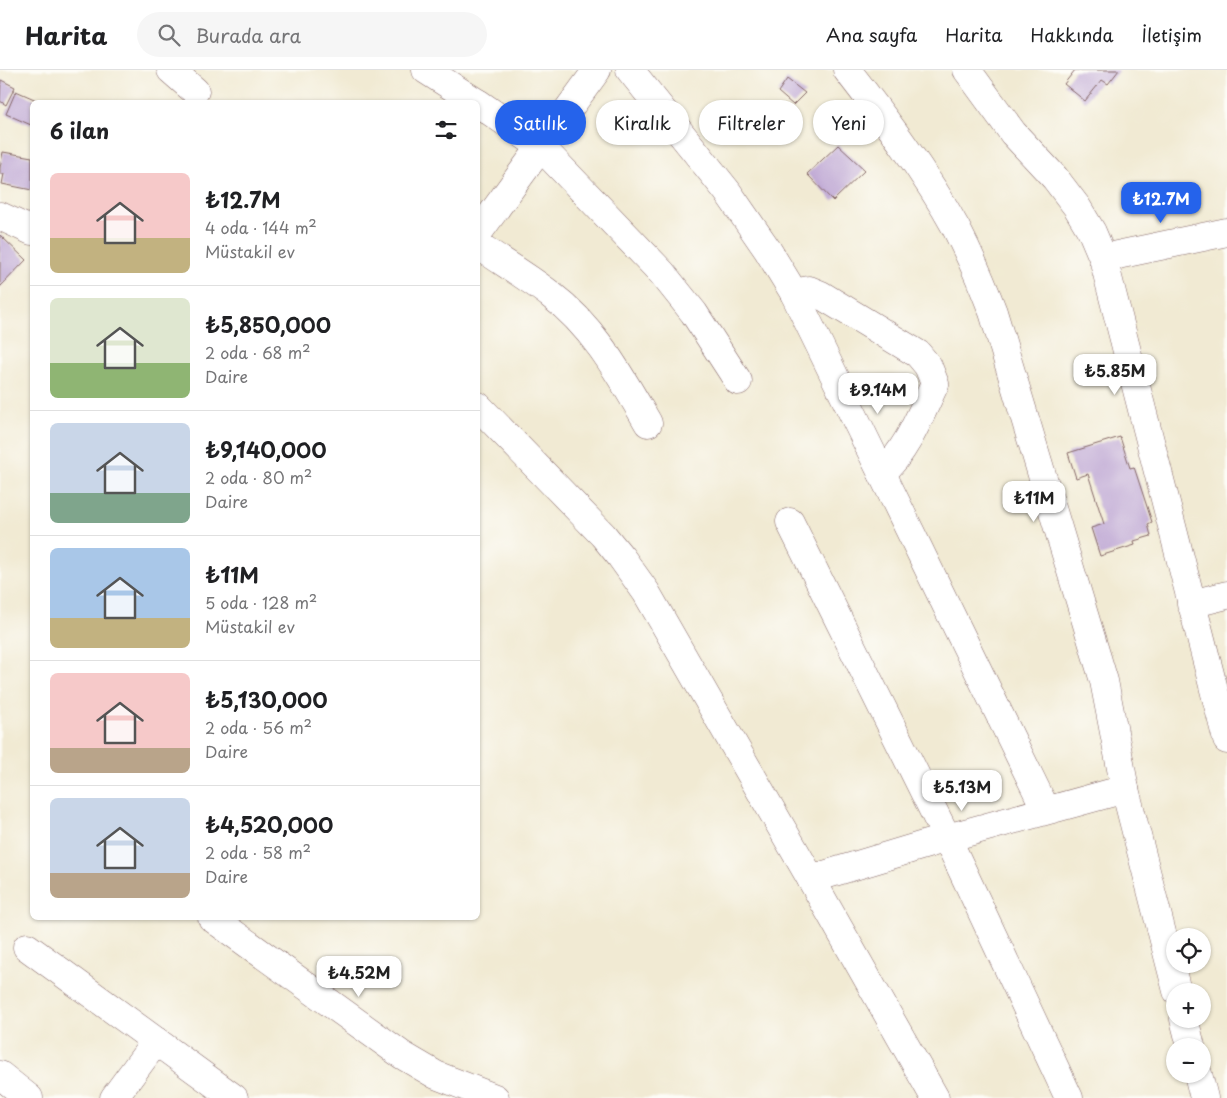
<!DOCTYPE html>
<html lang="tr">
<head>
<meta charset="utf-8">
<style>
	body { margin:0; font-family:"Playpen Sans",sans-serif; background:#f6f6f6; color:#202124; height:100vh; display:flex; flex-direction:column; font-size:19px; white-space:nowrap }
	* { box-sizing:border-box; margin:0 }
	p { font-size:16px; color:#757577 }
	.icon { flex:none; width:28px; height:28px; fill:none; stroke:currentColor; stroke-width:2; stroke-linecap:round; stroke-linejoin:round }
	.map { position:relative; flex:1; overflow:hidden }
	.side { position:absolute; left:30px; top:30px; width:450px; height:820px; display:flex; flex-direction:column; background:#fff; border-radius:8px; box-shadow:0 1px 4px #0004 }
	.side>* { flex:none }
	.guide { position:absolute; left:495px; top:30px; width:475px; height:45px; display:flex; gap:10px }
	.controls { position:absolute; left:1166px; top:858px; display:grid; gap:10px }
	.controls a { display:grid; place-items:center; width:45px; height:45px; border-radius:50%; background:#fff; box-shadow:0 1px 4px #0004; font-size:25px }
	.price { position:absolute; translate:-50% -42px; padding:0 11px; border-radius:10px; background:#fff; color:#222; font-size:16px; line-height:32px; filter:drop-shadow(0 1px 2px #0008) }
	.price::after { content:''; position:absolute; left:50%; top:30px; width:15px; height:11px; margin-left:-8px; background:inherit; clip-path:polygon(0 0,100% 0,50% 100%) }
	.price.on { background:#2563eb; color:#fff }
	ul { padding:0; list-style:none }
	li { display:flex; align-items:center; gap:15px; height:125px; padding:0 20px }
	li+li { border-top:1px solid #e0e0e0 }
	li span { display:grid; place-items:center; flex:none; width:140px; height:100px; border-radius:8px; color:#555 }
	li>.icon { margin-inline-start:auto }
	span .icon { width:60px; height:60px; fill:#fffc; stroke-width:1 }
	li b { font-size:21px }
	h2 { display:flex; justify-content:space-between; align-items:center; height:60px; padding:0 20px; font-size:21px }
	.pill { padding:0 18px; border-radius:22px; background:#fff; box-shadow:0 1px 4px #0004; font-size:18px; line-height:45px }
	.pill.on { background:#2563eb; color:#fff }
	header { display:flex; align-items:center; gap:30px; box-sizing:border-box; height:70px; padding:0 25px; background:#fff; border-bottom:1px solid #e0e0e0 }
	header strong { font-size:24px }
	nav { display:flex; gap:28px; margin-inline-start:auto; font-size:18px }
	.search { width:350px; height:45px; background:#f6f6f6; display:flex; align-items:center; gap:12px; box-sizing:border-box; padding:0 18px; border-radius:28px; color:#757577; font-size:19px }
	.map>svg:first-child { display:block }
	.building { fill:#bfa8d4 }
	.lines { fill:none; stroke-linecap:round; stroke-linejoin:round }
	.minor-casing { stroke:#846666; stroke-width:29 }
	.minor { stroke:#fff; stroke-width:28 }
</style>
</head>
<body>
<header>
<strong>Harita</strong>
<div class="search"><svg class="icon" aria-label="search" viewBox="0 0 24 24"><circle cx="10" cy="10" r="6"/><path d="M15 15l6 6"/></svg>Burada ara</div>
<nav><a>Ana sayfa</a><a>Harita</a><a>Hakkında</a><a>İletişim</a></nav>
</header>
<div class="map">
<svg width="1227" height="1028" viewBox="0 0 1227 1028">
	<rect width="100%" height="100%" fill="#fdfcf7"/>
	<filter id="ink" filterUnits="userSpaceOnUse"><feTurbulence type="fractalNoise" baseFrequency=".02" numOctaves="2"/><feDisplacementMap in="SourceGraphic" scale="10" xChannelSelector="R" yChannelSelector="G"/><feConvolveMatrix kernelMatrix="1 2 1 2 8 2 1 2 1" color-interpolation-filters="sRGB"/></filter>
	<filter id="wash" filterUnits="userSpaceOnUse"><feTurbulence type="fractalNoise" baseFrequency=".0096" numOctaves="4" result="noise"/><feDisplacementMap in="SourceGraphic" scale="20" xChannelSelector="R" yChannelSelector="G"/><feGaussianBlur stdDeviation="1.12" result="paint"/><feColorMatrix in="noise" values="0 0 0 0 0 0 0 0 0 0 0 0 0 0 0 0 0 1.4 0 .05"/><feComposite in="paint" operator="in"/></filter>
	<g filter="url(#wash)">
		<rect width="100%" height="100%" fill="#f1ead3"/>
		<g id="blocks">
			<!-- building -->
			<g class="building">
				<path d="M1075 0H1119L1108 14 1102 10 1085 31 1064 14Z"/>
				<path d="M787 9 805 23 793 35 778 22Z"/>
				<path d="M1 10 15 17 6 35 0 31Z"/>
				<path d="M16 21 41 32H32L31 55 6 44Z"/>
				<path d="M838 75 865 100 833 131 807 104Z"/>
				<path d="M3 82 32 87V120L2 114 4 104H0V98Z"/>
				<path d="M0 165 26 190 0 217Z"/>
				<path d="M1120 367 1130 398 1134 397 1152 452 1148 454 1151 466 1134 471 1135 475 1100 486 1091 458 1104 454 1088 404 1076 408 1068 383Z"/>
			</g>
		</g>
	</g>
	<g filter="url(#ink)">
		<use href="#blocks" fill-opacity="0" stroke="#846666" stroke-width="1"/>
		<g class="lines">
			<!-- minor casing -->
			<g class="minor-casing">
				<g id="minor">
					<path d="M171 0 195 21"/>
					<path d="M426 0 476 32"/>
					<path d="M630 0 727 121 767 179 794 223 1046 740"/>
					<path d="M847 0C886 50 925 102 956 158 970 185 982 213 993 242L1104 611 1125 719 1177 921"/>
					<path d="M967 0 1013 63 1055 108 1077 137 1092 162 1103 188 1227 670"/>
					<path d="M478 33 540 76 662 203 694 243 738 311"/>
					<path d="M0 146 32 161"/>
					<path d="M478 163 597 0"/>
					<path d="M478 175C502 192 528 207 551 225 595 258 621 307 648 353"/>
					<path d="M1103 188 1227 162"/>
					<path d="M794 223 809 220 821 225 918 284 928 296 935 314C920 345 908 379 882 403"/>
					<path d="M478 336 603 465 621 487 646 522 811 809 935 1028"/>
					<path d="M790 452 947 768 1069 1028"/>
					<path d="M1191 534 1227 525"/>
					<path d="M811 809 947 768 1125 719"/>
					<path d="M212 848 402 985 436 1005 495 1028"/>
					<path d="M27 877 234 1028"/>
					<path d="M1184 949 1191 976"/>
					<path d="M1198 1004 1204 1028"/>
					<path d="M0 1005 29 1028"/>
					<path d="M114 1028 156 971"/>
				</g>
			</g>
			<!-- minor -->
			<use href="#minor" class="minor"/>
		</g>
	</g>
</svg>
<div class="controls">
<a><svg class="icon" aria-label="locate" viewBox="0 0 24 24"><circle cx="12" cy="12" r="6"/><path d="M12 2v4M12 18v4M2 12h4M18 12h4"/></svg></a>
<a>+</a>
<a>−</a>
</div>
<b class="price on" style="left:1161px;top:154px">₺12.7M</b>
<b class="price" style="left:1115px;top:326px">₺5.85M</b>
<b class="price" style="left:878px;top:345px">₺9.14M</b>
<b class="price" style="left:1034px;top:453px">₺11M</b>
<b class="price" style="left:962px;top:742px">₺5.13M</b>
<b class="price" style="left:359px;top:928px">₺4.52M</b>
<div class="guide">
<a class="pill on">Satılık</a>
<a class="pill">Kiralık</a>
<a class="pill">Filtreler</a>
<a class="pill">Yeni</a>
</div>
<section class="side">
<h2>6 ilan<svg class="icon" aria-label="filters" viewBox="0 0 24 24"><path d="M4 7h16M4 17h16"/><circle cx="9" cy="7" r="2"/><circle cx="15" cy="17" r="2"/></svg></h2>
<ul>
<li><span style="background:linear-gradient(#f6c9c9 65%,#c2b280 0)"><svg class="icon" aria-label="home" viewBox="0 0 24 24"><path d="M3 11l9-7 9 7M6 9v11h12V9"/></svg></span><div><b>₺12.7M</b><p>4 oda · 144 m²</p><p>Müstakil ev</p></div></li>
<li><span style="background:linear-gradient(#dfe7d0 65%,#8fb573 0)"><svg class="icon" aria-label="home" viewBox="0 0 24 24"><path d="M3 11l9-7 9 7M6 9v11h12V9"/></svg></span><div><b>₺5,850,000</b><p>2 oda · 68 m²</p><p>Daire</p></div></li>
<li><span style="background:linear-gradient(#c9d6e8 70%,#7fa58c 0)"><svg class="icon" aria-label="home" viewBox="0 0 24 24"><path d="M3 11l9-7 9 7M6 9v11h12V9"/></svg></span><div><b>₺9,140,000</b><p>2 oda · 80 m²</p><p>Daire</p></div></li>
<li><span style="background:linear-gradient(#a9c7e8 70%,#c2b280 0)"><svg class="icon" aria-label="home" viewBox="0 0 24 24"><path d="M3 11l9-7 9 7M6 9v11h12V9"/></svg></span><div><b>₺11M</b><p>5 oda · 128 m²</p><p>Müstakil ev</p></div></li>
<li><span style="background:linear-gradient(#f6c9c9 75%,#b9a48a 0)"><svg class="icon" aria-label="home" viewBox="0 0 24 24"><path d="M3 11l9-7 9 7M6 9v11h12V9"/></svg></span><div><b>₺5,130,000</b><p>2 oda · 56 m²</p><p>Daire</p></div></li>
<li><span style="background:linear-gradient(#c9d6e8 75%,#b9a48a 0)"><svg class="icon" aria-label="home" viewBox="0 0 24 24"><path d="M3 11l9-7 9 7M6 9v11h12V9"/></svg></span><div><b>₺4,520,000</b><p>2 oda · 58 m²</p><p>Daire</p></div></li>
</ul>
</section>
</div>
</body>
</html>
